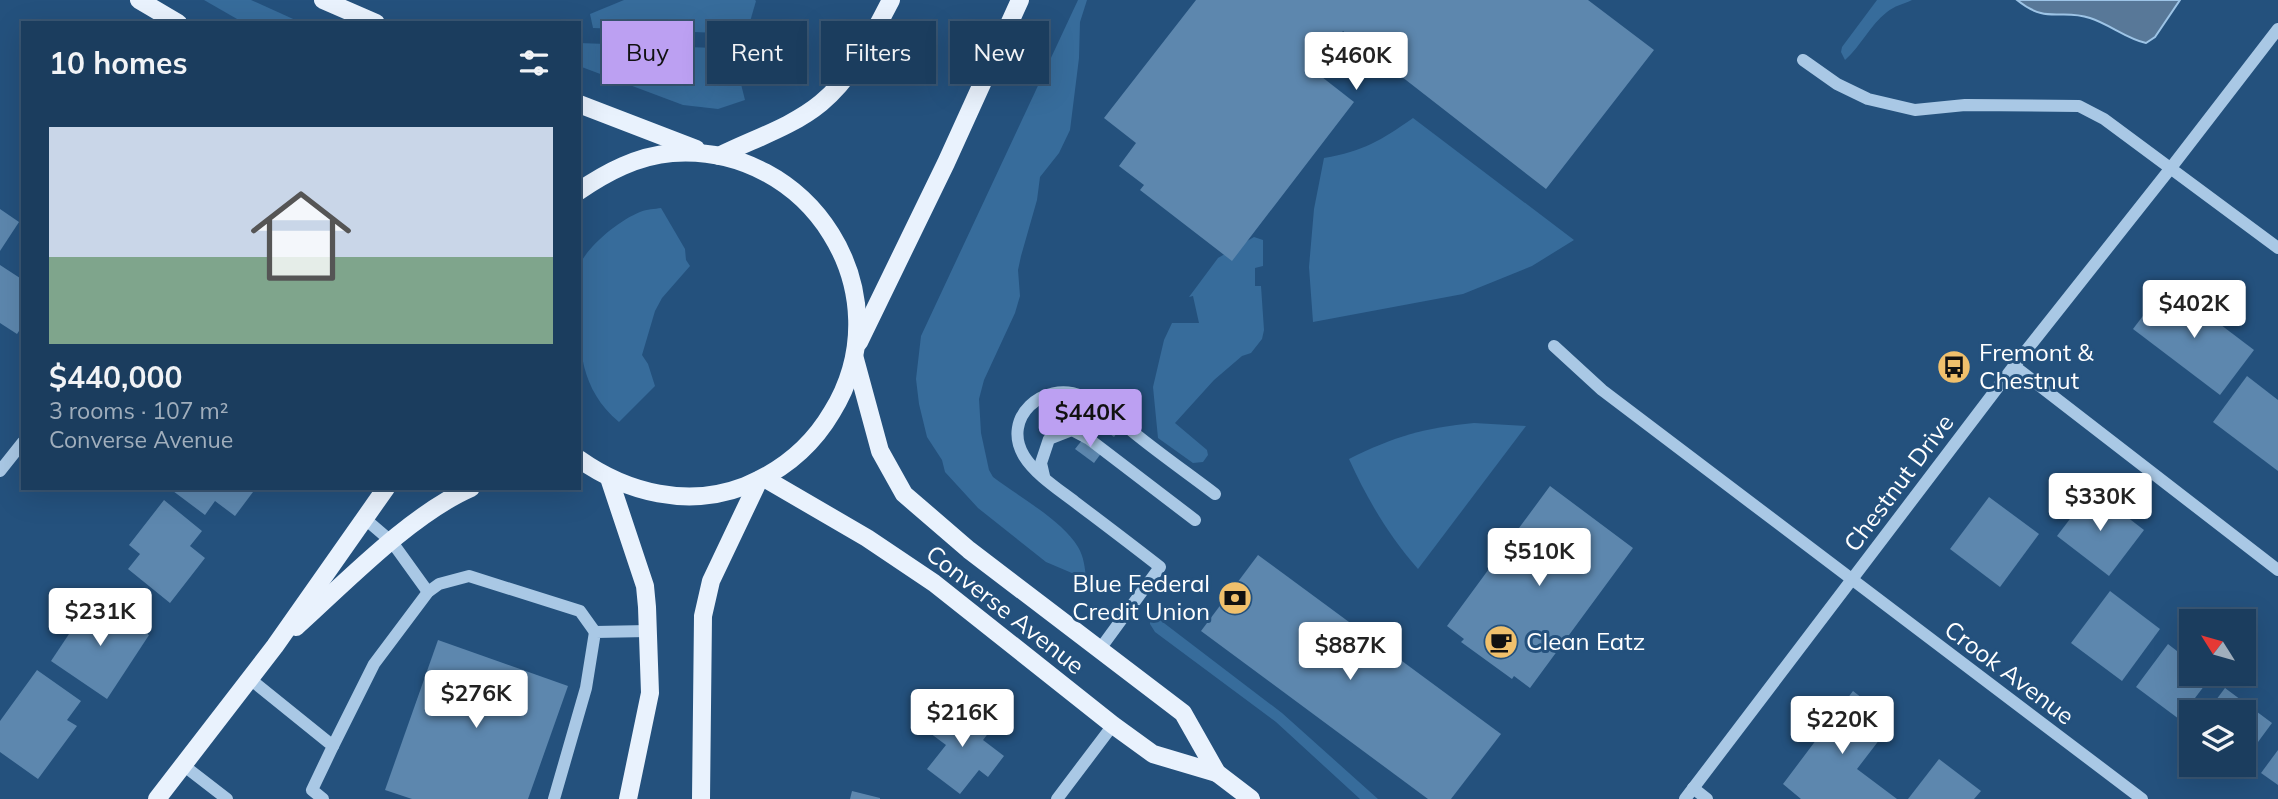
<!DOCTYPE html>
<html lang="en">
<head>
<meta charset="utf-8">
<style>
	body { margin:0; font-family:Mulish,sans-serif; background:#244464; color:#f1f3f6; height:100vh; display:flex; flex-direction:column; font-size:26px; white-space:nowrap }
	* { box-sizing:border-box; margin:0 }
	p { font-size:23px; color:#a0aebc }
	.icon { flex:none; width:38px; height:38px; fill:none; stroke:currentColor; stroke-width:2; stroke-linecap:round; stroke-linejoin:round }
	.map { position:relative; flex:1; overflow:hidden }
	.panel { position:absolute; left:21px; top:21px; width:560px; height:469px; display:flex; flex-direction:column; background:#1b3d5e; border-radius:0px; box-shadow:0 7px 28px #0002,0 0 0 2px #395673 }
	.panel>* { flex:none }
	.hud { position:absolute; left:602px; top:21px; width:665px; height:63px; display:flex; gap:14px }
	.needle { width:46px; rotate:307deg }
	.buttons { position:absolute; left:2179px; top:609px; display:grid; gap:14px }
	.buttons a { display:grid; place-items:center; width:77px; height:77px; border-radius:0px; background:#1b3d5e; box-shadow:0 7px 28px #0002,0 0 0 2px #395673; font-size:35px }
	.price { position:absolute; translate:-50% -60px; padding:0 16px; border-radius:7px; background:#fff; color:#222; font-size:23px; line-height:46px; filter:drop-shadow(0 2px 4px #0008) }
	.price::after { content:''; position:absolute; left:50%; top:42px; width:21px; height:16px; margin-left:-10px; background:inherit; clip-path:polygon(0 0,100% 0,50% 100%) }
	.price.active { background:#bca0f2; color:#111 }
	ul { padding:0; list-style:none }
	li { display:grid; align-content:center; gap:14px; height:371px; padding:0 28px }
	li span { display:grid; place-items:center; height:217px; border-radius:0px; color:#555 }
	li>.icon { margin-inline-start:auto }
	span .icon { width:126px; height:126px; fill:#fffc; stroke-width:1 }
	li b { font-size:30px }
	h2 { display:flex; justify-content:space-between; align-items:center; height:84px; padding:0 28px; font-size:30px }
	.tag { padding:0 24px; border-radius:0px; background:#1b3d5e; box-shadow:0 7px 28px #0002,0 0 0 2px #395673; font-size:24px; line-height:63px }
	.tag.active { background:#bca0f2; color:#111 }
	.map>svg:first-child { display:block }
	.green { fill:#376c9b }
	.water { fill:#587898; stroke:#9dc4e6; stroke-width:2 }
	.building { fill:#5d87ae }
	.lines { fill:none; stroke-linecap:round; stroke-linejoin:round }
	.minor { stroke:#a9c8e5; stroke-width:12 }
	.major { stroke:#e9f2fd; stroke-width:18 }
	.labels { text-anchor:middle; stroke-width:6; stroke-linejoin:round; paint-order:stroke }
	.poi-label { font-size:24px; fill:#fff; stroke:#24517d; text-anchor:start }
	.street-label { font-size:24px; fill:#fff; stroke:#24517d }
</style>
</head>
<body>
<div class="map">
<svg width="2278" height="799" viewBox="0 0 2278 799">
	<rect width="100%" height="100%" fill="#24517d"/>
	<!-- green -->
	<g class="green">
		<path d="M204 0H251L302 23H244Z"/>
		<path d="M624 0H755L756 1 747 32 744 34 593 28 590 14Z"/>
		<path d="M1078 0H1087L1080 22 1079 58 1070 130 1059 153 1040 177 1037 200 1021 256 1018 270 1020 296 1015 313 984 380 979 399 981 433 989 470 993 477C1019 497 1062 520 1078 547 1084 557 1085 568 1086 579L1046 562 978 508 945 472 942 460 927 437 919 404 916 379 921 336Z"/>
		<path d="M1877 0H1912C1904 4 1894 6 1887 12 1870 25 1861 46 1845 60L1841 52 1842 47Z"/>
		<path d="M579 43 742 49 740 80 745 100 718 109 683 105 579 66Z"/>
		<path d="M1413 118 1574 240 1532 266 1463 294 1313 322 1309 267 1314 209 1324 158C1364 151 1380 141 1413 118Z"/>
		<path d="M661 208 685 249 686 260 690 266 662 298 655 311 642 355 648 364 655 386 619 422C578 387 579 345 579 295 579 287 577 271 580 264 590 244 620 220 640 212 647 209 655 209 661 208Z"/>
		<path d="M1254 237 1263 240V266L1255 268V286H1261L1264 330 1262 339 1251 353 1242 356 1214 380 1175 423 1207 450 1208 455 1203 462 1193 463 1158 438 1153 387 1164 340 1172 323H1199L1193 296 1189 297 1218 258Z"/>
		<path d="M1474 423 1526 426 1418 569C1389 536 1367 499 1349 459 1395 436 1424 428 1474 423Z"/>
		<path d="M1150 619 1160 620 1282 713 1378 799H1360L1276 722 1155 632 1150 624Z"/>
	</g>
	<!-- water -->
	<path class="water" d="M2017 0H2180L2155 37 2146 43C2127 39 2109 24 2090 18 2059 8 2048 25 2017 0Z"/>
	<!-- building -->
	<g class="building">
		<path d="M1196 0H1588L1654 50 1546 189 1343 31 1313 70 1354 102 1232 261 1140 190 1144 185 1119 166 1136 143 1104 118Z"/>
		<path d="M0 209 19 222 0 251Z"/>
		<path d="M0 265 23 280V325L17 334 0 323Z"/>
		<path d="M2167 284 2254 350 2220 395 2133 329Z"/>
		<path d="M2247 376 2278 400V471L2213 422Z"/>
		<path d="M1107 408 1125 422 1114 437 1095 423Z"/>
		<path d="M1087 434 1105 448 1094 463 1075 449Z"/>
		<path d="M1550 486 1633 548 1530 688 1514 676 1512 679 1461 642 1464 639 1447 626Z"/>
		<path d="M169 488H256L235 516 215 501 205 515Z"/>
		<path d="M2092 490 2144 530 2109 576 2057 536Z"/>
		<path d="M1989 497 2039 534 2000 587 1950 549Z"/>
		<path d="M164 500 202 531 190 546 205 558 170 603 128 569 140 554 129 545Z"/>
		<path d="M1258 555 1501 734 1451 799H1428L1201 631Z"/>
		<path d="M2110 591 2160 629 2122 681 2071 643Z"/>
		<path d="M93 598 149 635 107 699 51 661Z"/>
		<path d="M438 640 568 686 528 799H412L385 790Z"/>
		<path d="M2168 644 2191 662V674H2207L2211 677 2179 719 2136 687Z"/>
		<path d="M37 670 81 701 67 720 77 726 38 779 0 752V721Z"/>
		<path d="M2225 688 2272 723 2244 761V712H2207Z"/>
		<path d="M1853 691 1893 722 1857 769 1897 799H1801L1783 784Z"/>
		<path d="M953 702 990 731 983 740 1004 756 988 777 979 770 960 794 927 769 946 745 930 733Z"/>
		<path d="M2278 750V785L2261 773Z"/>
		<path d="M1939 759 1981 791 1974 799H1908Z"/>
		<path d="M852 791 880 798V799H850Z"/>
	</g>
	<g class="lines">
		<!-- minor -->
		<g class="minor">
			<path d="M1803 60 1837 84 1868 99 1915 110 1965 105 2079 106 2104 119 2278 248"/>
			<path d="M1554 346 1602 390 2142 799"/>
			<path d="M2014 366 2278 570"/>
			<path d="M0 471 23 442"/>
			<path d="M1044 476 1041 463 1049 439 1072 430 1089 439 1195 520"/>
			<path d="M364 518 392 542 428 592"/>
			<path d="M1100 649 1160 567C1132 545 1104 524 1075 502 1058 489 1035 474 1024 456 1001 418 1043 380 1082 396 1103 404 1121 423 1138 436 1163 456 1190 475 1215 494"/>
			<path d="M250 679 333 746 312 790 323 799"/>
			<path d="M333 746 374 664 428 592 439 584 469 576 580 611 595 632"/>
			<path d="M183 765 227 799"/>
			<path d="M1693 788 1707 799"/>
			<path d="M554 799 586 688 595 632 648 631"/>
			<path d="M1057 799 1113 725"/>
			<path d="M1685 799 2014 366 2170 169 2278 29"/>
		</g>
		<!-- major -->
		<g class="major">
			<path d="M139 0 178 23"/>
			<path d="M323 0 376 23"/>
			<path d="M579 104 696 149"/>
			<path d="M719 156C753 139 792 127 821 103 853 77 872 36 891 0"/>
			<path d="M579 191C607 172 637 156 672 153 810 143 905 293 832 412 812 446 782 471 745 486 688 508 627 493 579 459"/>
			<path d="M859 342 946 163 1020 0"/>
			<path d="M855 359 880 451 904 494 969 550 1183 713 1217 773 1251 799"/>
			<path d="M609 478 645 586 647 607 650 693 628 799"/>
			<path d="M764 478 867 538 934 583 1113 725 1153 754 1217 773"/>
			<path d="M296 627C345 583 411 514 471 488"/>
			<path d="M157 799 275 646 386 488"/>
			<path d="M701 799 703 616 711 581 759 480"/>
		</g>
	</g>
	<!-- icons -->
	<defs>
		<g id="bus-disc" transform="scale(1.75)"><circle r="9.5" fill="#f0c06c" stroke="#24517d"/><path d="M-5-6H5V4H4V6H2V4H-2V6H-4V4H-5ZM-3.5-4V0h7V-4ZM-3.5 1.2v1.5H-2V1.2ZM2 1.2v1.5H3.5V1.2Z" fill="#111"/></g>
		<g id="bank-disc" transform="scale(1.75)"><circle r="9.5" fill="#f0c06c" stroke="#24517d"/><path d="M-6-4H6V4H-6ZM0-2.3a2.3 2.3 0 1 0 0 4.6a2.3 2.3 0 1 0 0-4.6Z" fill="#111"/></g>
		<g id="cafe-disc" transform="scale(1.75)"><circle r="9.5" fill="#f0c06c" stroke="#24517d"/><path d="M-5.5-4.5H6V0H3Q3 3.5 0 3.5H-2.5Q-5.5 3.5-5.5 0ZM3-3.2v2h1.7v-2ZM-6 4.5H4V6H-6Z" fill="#111"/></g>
	</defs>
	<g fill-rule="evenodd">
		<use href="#bus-disc" x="1954" y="367"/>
		<use href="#bank-disc" x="1235" y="598"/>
		<use href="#cafe-disc" x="1501" y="642"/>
	</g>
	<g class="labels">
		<!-- poi labels -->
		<g class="poi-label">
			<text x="1979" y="361">Fremont &amp;<tspan x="1979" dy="28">Chestnut</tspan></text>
			<text x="1210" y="592" text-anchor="end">Blue Federal<tspan x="1210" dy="28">Credit Union</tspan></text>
			<text x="1526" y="650">Clean Eatz</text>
		</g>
		<!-- street labels -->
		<g class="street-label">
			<text transform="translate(1899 483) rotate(-53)" y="8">Chestnut Drive</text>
			<text transform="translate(1005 610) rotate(38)" y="8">Converse Avenue</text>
			<text transform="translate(2009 673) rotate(37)" y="8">Crook Avenue</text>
		</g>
	</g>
</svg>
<div class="buttons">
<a><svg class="needle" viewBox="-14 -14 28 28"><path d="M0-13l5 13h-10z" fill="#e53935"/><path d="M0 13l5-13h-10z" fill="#a0aebc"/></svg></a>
<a><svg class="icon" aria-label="layers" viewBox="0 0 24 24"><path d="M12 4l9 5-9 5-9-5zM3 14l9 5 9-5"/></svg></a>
</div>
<b class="price" style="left:1356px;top:92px">$460K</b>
<b class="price" style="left:2194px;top:340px">$402K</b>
<b class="price active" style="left:1090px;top:449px">$440K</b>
<b class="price" style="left:2100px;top:533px">$330K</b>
<b class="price" style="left:1539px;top:588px">$510K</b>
<b class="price" style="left:100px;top:648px">$231K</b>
<b class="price" style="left:1350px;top:682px">$887K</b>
<b class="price" style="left:476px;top:730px">$276K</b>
<b class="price" style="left:962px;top:749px">$216K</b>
<b class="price" style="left:1842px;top:756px">$220K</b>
<div class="hud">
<a class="tag active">Buy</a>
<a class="tag">Rent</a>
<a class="tag">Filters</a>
<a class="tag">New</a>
</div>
<section class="panel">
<h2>10 homes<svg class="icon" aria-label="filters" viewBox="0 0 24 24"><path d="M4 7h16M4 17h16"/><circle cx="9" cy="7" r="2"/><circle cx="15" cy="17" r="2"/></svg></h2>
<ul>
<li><span style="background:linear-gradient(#c9d6e8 60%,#7fa58c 0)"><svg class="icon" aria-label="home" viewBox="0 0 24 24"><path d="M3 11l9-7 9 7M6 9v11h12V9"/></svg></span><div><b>$440,000</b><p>3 rooms · 107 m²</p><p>Converse Avenue</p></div></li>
</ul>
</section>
</div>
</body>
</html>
